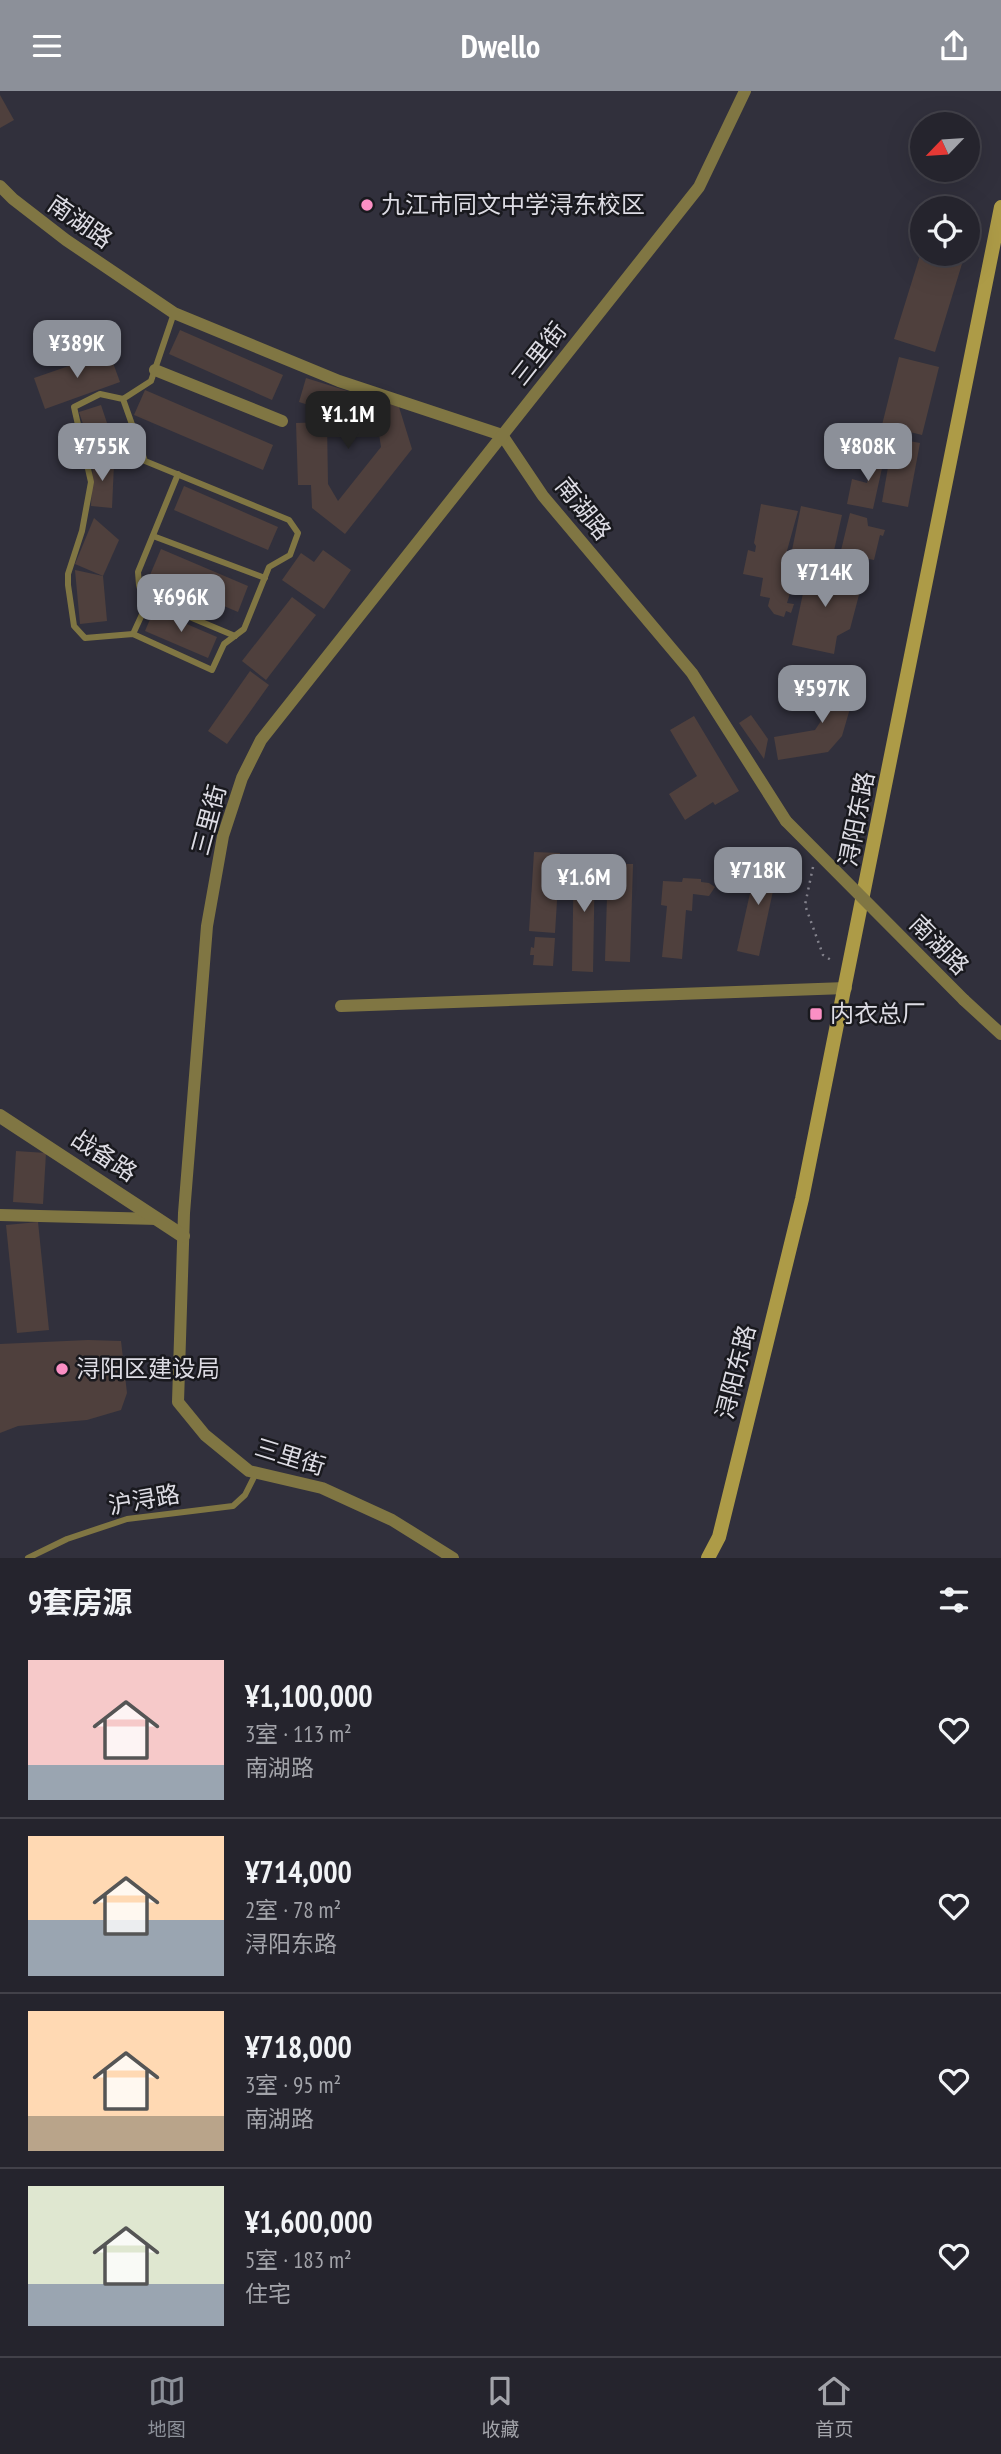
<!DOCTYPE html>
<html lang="zh">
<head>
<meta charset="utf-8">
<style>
	body { margin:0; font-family:"PT Sans Narrow","Noto Sans SC",sans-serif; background:#2d2c35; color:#f1f3f6; height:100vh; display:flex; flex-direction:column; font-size:26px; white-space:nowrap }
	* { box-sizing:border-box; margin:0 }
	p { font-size:23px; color:#a3a4aa }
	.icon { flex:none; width:38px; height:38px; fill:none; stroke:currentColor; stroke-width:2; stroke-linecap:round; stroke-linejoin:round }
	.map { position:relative; height:1467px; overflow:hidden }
	.details { display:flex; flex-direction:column; background:#25242d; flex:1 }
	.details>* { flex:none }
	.needle { width:46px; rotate:245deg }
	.fabs { position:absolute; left:910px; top:21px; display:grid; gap:14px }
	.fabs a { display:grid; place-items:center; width:70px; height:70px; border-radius:50%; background:#25242d; box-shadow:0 7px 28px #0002,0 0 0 2px #424149; font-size:35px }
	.price { position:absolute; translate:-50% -60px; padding:0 16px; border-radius:14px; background:#8c9099; color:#fff; font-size:23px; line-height:46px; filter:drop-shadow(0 2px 4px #0008) }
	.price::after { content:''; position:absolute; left:50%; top:42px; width:21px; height:16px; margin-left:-10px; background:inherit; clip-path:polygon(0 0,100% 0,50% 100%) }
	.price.current { background:#222; color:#fff }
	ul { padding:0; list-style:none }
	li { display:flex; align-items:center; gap:21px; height:175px; padding:0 28px }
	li+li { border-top:2px solid #424149 }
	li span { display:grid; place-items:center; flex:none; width:196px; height:140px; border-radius:0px; color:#555 }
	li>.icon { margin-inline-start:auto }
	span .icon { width:84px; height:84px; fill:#fffc; stroke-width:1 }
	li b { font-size:30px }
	h2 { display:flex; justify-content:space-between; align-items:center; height:84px; padding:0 28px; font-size:30px }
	header { display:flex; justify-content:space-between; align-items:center; height:91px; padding:0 28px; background:#8c9099; color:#fff; font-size:32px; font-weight:800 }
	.dock { display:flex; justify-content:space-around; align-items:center; height:98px; border-top:2px solid #424149; background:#25242d; font-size:19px; color:#a3a4aa }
	.dock a { display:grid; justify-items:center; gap:4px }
	.dock .current { color:#8c9099 }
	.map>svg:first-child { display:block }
	.building { fill:#4f403d }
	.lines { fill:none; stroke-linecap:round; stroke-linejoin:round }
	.path { stroke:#84838d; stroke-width:2.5; stroke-dasharray:2 5; stroke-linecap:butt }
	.service { stroke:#807643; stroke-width:6 }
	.minor { stroke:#807643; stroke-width:12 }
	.tertiary { stroke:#807643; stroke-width:14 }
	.secondary { stroke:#ad9b47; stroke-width:14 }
	.minor-bridge { stroke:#807643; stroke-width:12 }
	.poi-dot { fill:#fb8fc4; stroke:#19191e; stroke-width:2.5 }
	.labels { text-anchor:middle; stroke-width:5; stroke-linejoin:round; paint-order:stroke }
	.poi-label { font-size:24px; fill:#dddce4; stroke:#19191e; text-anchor:start }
	.street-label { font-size:24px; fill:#dddce4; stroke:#19191e }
</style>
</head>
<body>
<header><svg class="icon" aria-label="menu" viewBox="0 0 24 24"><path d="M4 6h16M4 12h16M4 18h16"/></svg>Dwello<svg class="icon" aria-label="share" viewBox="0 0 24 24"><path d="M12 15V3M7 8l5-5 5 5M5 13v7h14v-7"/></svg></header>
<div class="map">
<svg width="1001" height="1467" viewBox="0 0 1001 1467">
	<rect width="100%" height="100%" fill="#31303c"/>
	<!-- building -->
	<g class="building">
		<path d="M0 4 14 29 0 37Z"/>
		<path d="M922 158V163H965L935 261 894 248Z"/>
		<path d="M180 239 283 284 272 309 169 263Z"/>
		<path d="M109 261 120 291 45 318 34 287Z"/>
		<path d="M899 266 939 276 922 344 882 334Z"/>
		<path d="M306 287 399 316 412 358 345 443 312 417 311 394H298L296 332 327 331 328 393 338 410 381 356 378 336 299 311Z"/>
		<path d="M145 299 273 354 263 379 134 324Z"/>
		<path d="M101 314 115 356 93 363 79 321Z"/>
		<path d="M893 347 920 352 908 416 882 411Z"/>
		<path d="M874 356 886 359 873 418 847 413 852 388 867 392Z"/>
		<path d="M93 363 114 373 112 417 91 415Z"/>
		<path d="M184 395 278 436 268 459 174 419Z"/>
		<path d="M761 413 798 420 785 467 797 470 793 490H790L787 498 791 499 787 512 794 513 791 522 786 520 784 526 774 523 768 515 770 507 760 505 763 487 743 483 748 459 755 461 756 455 754 452Z"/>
		<path d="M801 415 842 424 831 473 791 464Z"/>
		<path d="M850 422 867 427 868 435 885 439 883 445 880 444 874 469 859 466 855 481 837 476Z"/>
		<path d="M94 427 119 449 103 485 75 473Z"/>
		<path d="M161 458 248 495 238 521 150 484Z"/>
		<path d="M323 459 351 479 324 518 282 489 301 462 314 471Z"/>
		<path d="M809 474 851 483 860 500 850 538 837 545 834 563 792 554Z"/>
		<path d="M75 479 103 485 107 530 80 533Z"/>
		<path d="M292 506 316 524 266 589 242 570Z"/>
		<path d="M154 519 217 546 208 567 145 540Z"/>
		<path d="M250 580 269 594 227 653 208 640Z"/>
		<path d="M836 584 858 590 842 645 828 661 778 669 774 646 815 639 823 627Z"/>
		<path d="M751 624 768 648 764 668 739 632Z"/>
		<path d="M694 625 739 700 715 714 713 711 685 729 669 703 697 685 670 639Z"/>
		<path d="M534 761 560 762 555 842 529 840Z"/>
		<path d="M574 764 595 765 593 881 572 880Z"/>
		<path d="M758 767 779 772 759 865 737 860Z"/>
		<path d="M608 773H633L630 871 605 870Z"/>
		<path d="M683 787 701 788V791L709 792 715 796 709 805 693 803 692 820 686 819 682 868 662 866 667 815 661 814 663 790 682 791Z"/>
		<path d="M535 846 555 847 553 875 533 874 534 864H530L531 856 534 857Z"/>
		<path d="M16 1060 46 1062 43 1113 13 1111Z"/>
		<path d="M38 1131 49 1239 17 1242 6 1134Z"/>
		<path d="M88 1249 121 1250 127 1302 121 1319 87 1329 18 1335 0 1342V1253Z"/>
	</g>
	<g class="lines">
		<!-- path -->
		<path class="path" d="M813 776 805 814 823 864 834 871"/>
		<!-- service -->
		<g class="service">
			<path d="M123 308 145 370 289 429 298 442 290 464 269 476 244 538 224 553 212 579 133 543 85 547 74 535 68 494V483L82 440 91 391 74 316 100 303 123 308 151 290 174 222"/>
			<path d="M153 445 265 487"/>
			<path d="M142 506 235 545"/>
			<path d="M133 543 145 517 139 494 138 481 178 383"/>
			<path d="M28 1467 67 1448 127 1428 233 1415 245 1404 256 1382"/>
		</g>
		<!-- minor -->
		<g class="minor">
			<path d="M0 95 13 108 66 149 174 222 339 290 502 344 543 405 692 582 786 730"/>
			<path d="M155 279 282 330"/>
			<path d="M964 909 1001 943"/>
			<path d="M341 915 846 897"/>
			<path d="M0 1124 158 1128"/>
			<path d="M453 1467 392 1429 322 1397 249 1380 205 1344 178 1311 184 1122 207 835 223 745 242 687 261 649 699 96 745 0"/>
		</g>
		<!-- tertiary -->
		<path class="tertiary" d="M0 1025 183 1145"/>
		<!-- secondary -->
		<path class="secondary" d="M708 1467 719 1446 802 1108 1001 116"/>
		<!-- minor-bridge -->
		<path class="minor-bridge" d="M786 730 964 909"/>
	</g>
	<!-- markers -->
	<g class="poi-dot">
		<circle cx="367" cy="114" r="7"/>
		<rect x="809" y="916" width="14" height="14" rx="3.5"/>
		<circle cx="62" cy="1278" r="7"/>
	</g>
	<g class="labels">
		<!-- poi labels -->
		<g class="poi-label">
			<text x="381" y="122">九江市同文中学浔东校区</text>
			<text x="830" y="931">内衣总厂</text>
			<text x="76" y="1286">浔阳区建设局</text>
		</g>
		<!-- street labels -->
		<g class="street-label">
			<text transform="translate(80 131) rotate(35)" y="8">南湖路</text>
			<text transform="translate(539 263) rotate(-52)" y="8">三里街</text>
			<text transform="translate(583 418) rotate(51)" y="8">南湖路</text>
			<text transform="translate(857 728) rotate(-79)" y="8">浔阳东路</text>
			<text transform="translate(209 729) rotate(-75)" y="8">三里街</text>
			<text transform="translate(939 854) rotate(45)" y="8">南湖路</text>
			<text transform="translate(104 1065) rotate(33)" y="8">战备路</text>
			<text transform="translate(736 1281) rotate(-76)" y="8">浔阳东路</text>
			<text transform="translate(290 1366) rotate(17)" y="8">三里街</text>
			<text transform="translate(144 1409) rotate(-10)" y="8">沪浔路</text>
		</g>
	</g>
</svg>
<div class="fabs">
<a><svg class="needle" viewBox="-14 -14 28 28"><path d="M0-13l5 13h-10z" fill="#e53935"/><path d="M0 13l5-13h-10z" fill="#a3a4aa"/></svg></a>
<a><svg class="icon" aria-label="locate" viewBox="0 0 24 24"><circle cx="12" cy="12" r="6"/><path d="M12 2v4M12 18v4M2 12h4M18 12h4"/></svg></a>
</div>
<b class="price" style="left:77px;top:289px">¥389K</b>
<b class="price current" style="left:348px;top:360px">¥1.1M</b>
<b class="price" style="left:102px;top:392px">¥755K</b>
<b class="price" style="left:868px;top:392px">¥808K</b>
<b class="price" style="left:825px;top:518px">¥714K</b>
<b class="price" style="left:181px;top:543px">¥696K</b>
<b class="price" style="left:822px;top:634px">¥597K</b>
<b class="price" style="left:758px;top:816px">¥718K</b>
<b class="price" style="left:584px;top:823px">¥1.6M</b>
</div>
<section class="details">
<h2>9套房源<svg class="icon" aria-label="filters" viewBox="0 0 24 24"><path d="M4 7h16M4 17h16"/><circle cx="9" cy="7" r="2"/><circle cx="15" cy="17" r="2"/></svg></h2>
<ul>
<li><span style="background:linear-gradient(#f6c9c9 75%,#9aa5b1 0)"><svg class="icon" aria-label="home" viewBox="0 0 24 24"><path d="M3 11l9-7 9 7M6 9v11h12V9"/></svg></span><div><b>¥1,100,000</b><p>3室 · 113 m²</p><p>南湖路</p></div><svg class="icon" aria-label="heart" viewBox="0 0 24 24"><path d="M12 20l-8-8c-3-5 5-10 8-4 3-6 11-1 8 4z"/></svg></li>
<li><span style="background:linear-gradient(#ffd9b3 60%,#9aa5b1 0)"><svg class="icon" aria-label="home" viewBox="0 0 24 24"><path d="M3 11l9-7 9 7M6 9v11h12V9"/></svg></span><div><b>¥714,000</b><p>2室 · 78 m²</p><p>浔阳东路</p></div><svg class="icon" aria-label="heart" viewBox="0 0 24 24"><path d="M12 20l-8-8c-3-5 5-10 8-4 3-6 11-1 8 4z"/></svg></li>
<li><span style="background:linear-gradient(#ffd9b3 75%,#b9a48a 0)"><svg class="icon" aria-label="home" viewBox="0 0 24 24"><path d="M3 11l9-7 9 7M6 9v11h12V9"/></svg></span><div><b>¥718,000</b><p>3室 · 95 m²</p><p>南湖路</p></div><svg class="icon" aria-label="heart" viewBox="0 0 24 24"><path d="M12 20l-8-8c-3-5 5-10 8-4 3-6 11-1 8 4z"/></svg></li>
<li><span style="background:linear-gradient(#dfe7d0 70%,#9aa5b1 0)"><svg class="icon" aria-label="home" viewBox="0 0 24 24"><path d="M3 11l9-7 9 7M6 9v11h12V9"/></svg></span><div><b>¥1,600,000</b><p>5室 · 183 m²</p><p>住宅</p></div><svg class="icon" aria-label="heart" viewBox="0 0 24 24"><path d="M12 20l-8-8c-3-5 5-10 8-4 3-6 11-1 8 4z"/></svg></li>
</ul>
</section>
<nav class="dock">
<a class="current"><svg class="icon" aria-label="map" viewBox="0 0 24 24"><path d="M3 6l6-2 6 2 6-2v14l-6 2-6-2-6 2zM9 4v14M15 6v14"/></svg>地图</a>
<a><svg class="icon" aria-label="saved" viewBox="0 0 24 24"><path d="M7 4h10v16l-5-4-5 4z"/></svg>收藏</a>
<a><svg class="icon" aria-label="home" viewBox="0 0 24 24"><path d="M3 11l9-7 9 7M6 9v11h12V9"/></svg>首页</a>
</nav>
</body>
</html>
